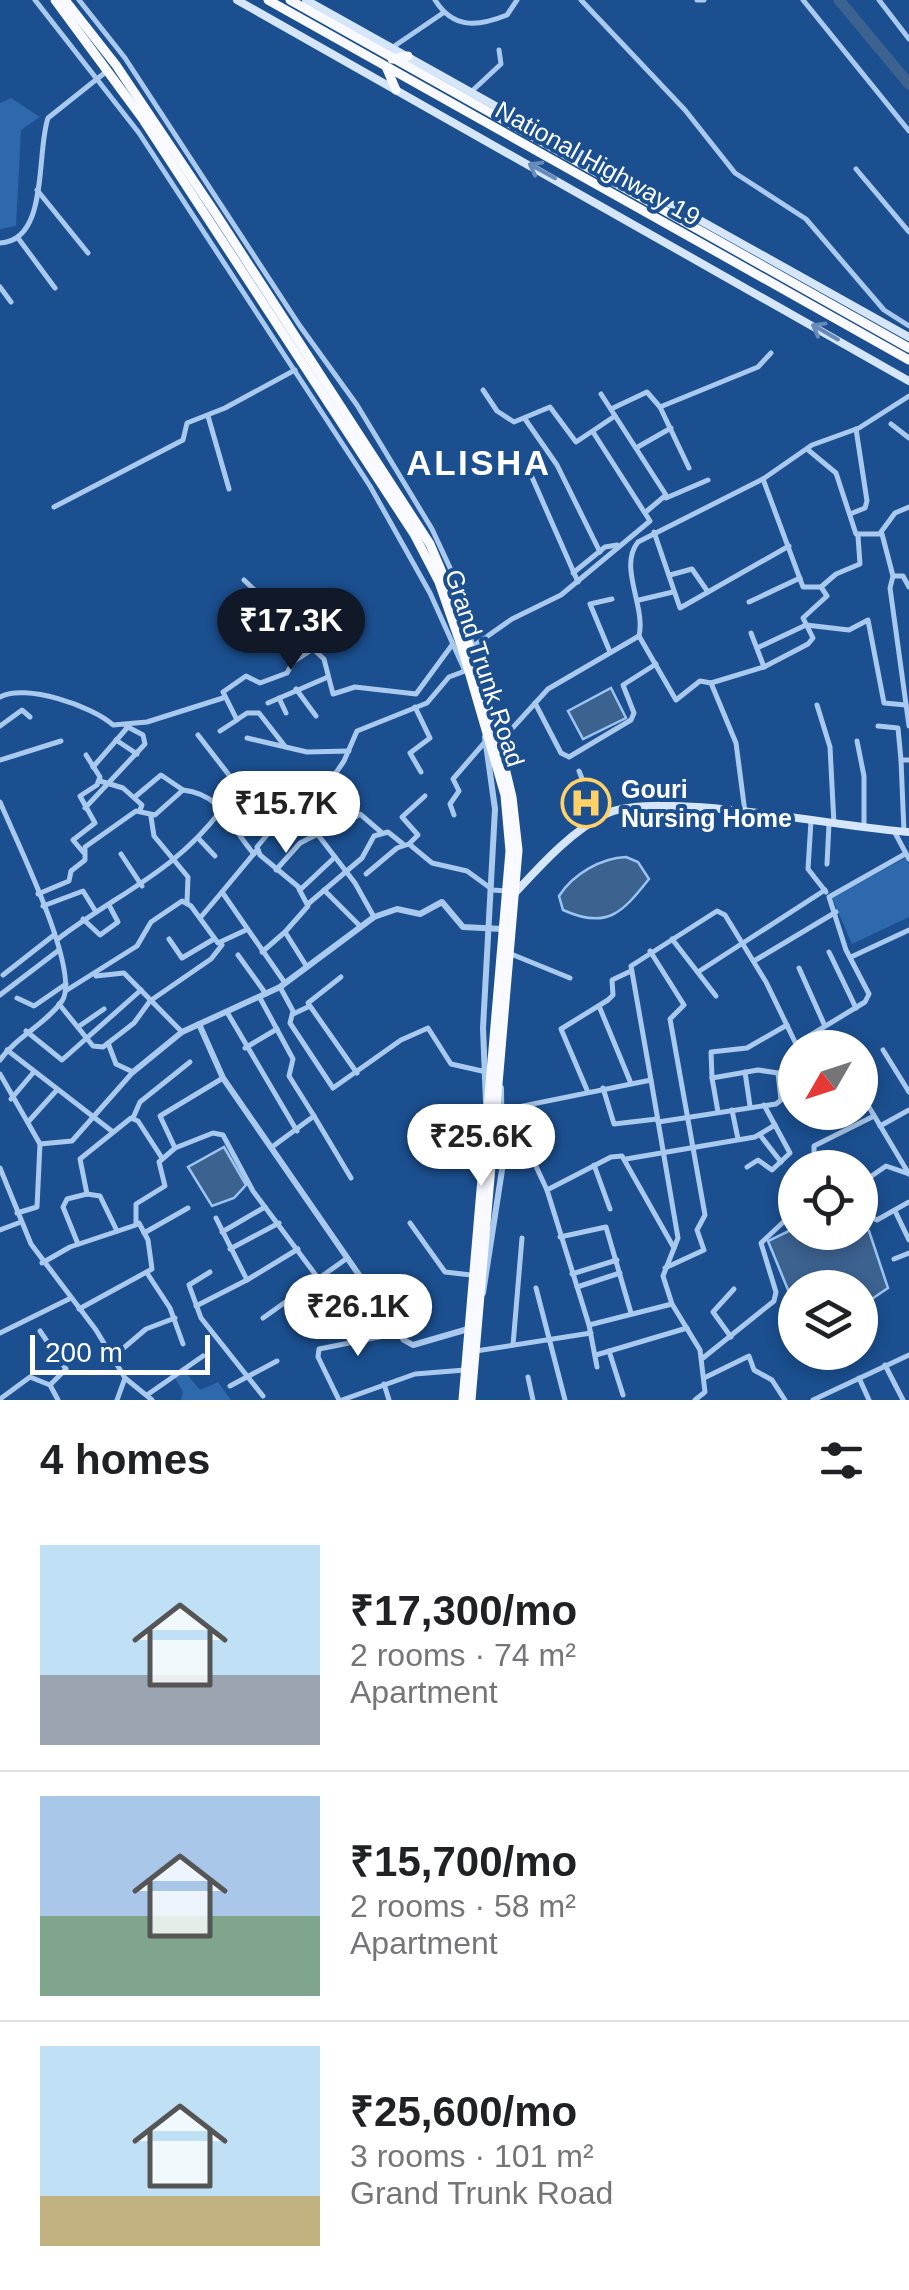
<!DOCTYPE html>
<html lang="en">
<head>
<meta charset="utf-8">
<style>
	body { margin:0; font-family:Arial,sans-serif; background:#f2f2f2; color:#202124; height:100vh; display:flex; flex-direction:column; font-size:38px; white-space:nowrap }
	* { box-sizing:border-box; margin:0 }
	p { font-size:32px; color:#757577 }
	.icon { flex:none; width:55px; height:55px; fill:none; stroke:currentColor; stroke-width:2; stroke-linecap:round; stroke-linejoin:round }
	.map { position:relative; height:1400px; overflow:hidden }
	.side { display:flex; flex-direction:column; background:#fff; flex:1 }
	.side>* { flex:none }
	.needle { width:65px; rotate:231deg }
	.fabs { position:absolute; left:778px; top:1030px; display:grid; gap:20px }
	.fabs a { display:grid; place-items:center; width:100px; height:100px; border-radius:50%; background:#fff; box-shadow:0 5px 15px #0003; font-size:50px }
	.scale { position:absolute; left:30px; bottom:25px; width:180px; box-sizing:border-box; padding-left:10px; border:5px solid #fff; border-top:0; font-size:28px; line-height:35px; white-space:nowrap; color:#fff; -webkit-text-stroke:8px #1b4f8f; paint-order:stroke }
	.price { position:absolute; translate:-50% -85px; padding:0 22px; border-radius:35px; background:#fff; color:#222; font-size:32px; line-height:65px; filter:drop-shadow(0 2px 5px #0008) }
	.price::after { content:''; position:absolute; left:50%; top:60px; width:30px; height:22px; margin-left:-15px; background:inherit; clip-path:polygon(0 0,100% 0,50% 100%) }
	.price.on { background:#111827; color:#fff }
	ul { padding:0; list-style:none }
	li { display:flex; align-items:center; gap:30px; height:250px; padding:0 40px }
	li+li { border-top:2px solid #e0e0e0 }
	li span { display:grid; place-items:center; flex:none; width:280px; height:200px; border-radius:0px; color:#555 }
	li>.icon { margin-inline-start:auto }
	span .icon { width:120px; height:120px; fill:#fffc; stroke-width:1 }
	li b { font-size:42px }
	h2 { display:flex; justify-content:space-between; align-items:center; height:120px; padding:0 40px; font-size:42px }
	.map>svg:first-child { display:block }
	.green { fill:#2e69ad }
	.water { fill:#3c6290; stroke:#9cc4f0; stroke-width:2.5 }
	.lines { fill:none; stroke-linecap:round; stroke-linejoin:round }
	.river { stroke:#3c6290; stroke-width:11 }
	.minor { stroke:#a9c9ee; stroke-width:5 }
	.tertiary { stroke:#a9c9ee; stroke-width:6 }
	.secondary { stroke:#d6e6fa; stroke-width:8 }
	.trunk { stroke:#f8faff; stroke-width:9 }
	.oneway { stroke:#668bba }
	.labels { text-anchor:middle; stroke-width:8; stroke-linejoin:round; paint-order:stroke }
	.street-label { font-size:25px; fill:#fff; stroke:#1b4f8f }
	.poi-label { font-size:25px; font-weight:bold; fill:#fff; stroke:#1b4f8f; text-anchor:start }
	.district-label { font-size:35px; font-weight:bold; letter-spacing:2.5px; fill:#fff; stroke:#1b4f8f }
</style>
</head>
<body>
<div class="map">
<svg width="909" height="1400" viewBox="0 0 909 1400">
	<rect width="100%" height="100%" fill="#1b4f8f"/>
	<!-- green -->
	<g class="green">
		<path d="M11 98 40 117 21 130 16 226 0 229V103Z"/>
		<path d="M905 858 909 864V917L852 944 832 898Z"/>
		<path d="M185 1372 200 1390 218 1382 231 1400H181L183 1392 175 1378Z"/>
	</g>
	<!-- water -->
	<g class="water">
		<path d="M611 688 626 718 583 739 568 711Z"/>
		<path d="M626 857 638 862 649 879C622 913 607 930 563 910L559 896C573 874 601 858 626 857Z"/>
		<path d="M224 1147 246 1185 234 1198 212 1206 188 1167Z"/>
		<path d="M860 1222 869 1231 888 1288 860 1307V1288H795V1307L768 1241 795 1228V1232H860Z"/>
	</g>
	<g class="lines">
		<!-- river -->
		<path class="river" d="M839 0 909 84"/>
		<!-- minor -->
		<g class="minor">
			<path d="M35 0 139 133 370 486 430 593 465 671"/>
			<path d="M79 0 125 58 300 326 357 405 432 529 458 585 472 643"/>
			<path d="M435 0C453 29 477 27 507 15L517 0"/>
			<path d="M581 0 685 110 735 173 806 219 884 310 909 326"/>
			<path d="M697 0H704"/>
			<path d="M803 0 909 131"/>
			<path d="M879 0 909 39"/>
			<path d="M393 47 443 13"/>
			<path d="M471 92 501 64 499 50"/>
			<path d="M856 169 909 232"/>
			<path d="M37 190 88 253"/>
			<path d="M18 238 55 288"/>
			<path d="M0 243C49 241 36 153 48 118L107 71"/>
			<path d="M0 287 11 302"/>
			<path d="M483 390 497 411 514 422 550 407 576 442 615 416"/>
			<path d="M601 394 666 495 647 511"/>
			<path d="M660 407 758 367 771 353"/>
			<path d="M611 409 647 392 660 407 689 468"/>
			<path d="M208 416 229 489"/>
			<path d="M525 419 557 465 600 552"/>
			<path d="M891 424 909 438"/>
			<path d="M636 448 671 428"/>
			<path d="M807 449 836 473 856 534H882L893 576 890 588 909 726"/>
			<path d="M531 475 578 582"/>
			<path d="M666 498 708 480"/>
			<path d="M54 507 183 440 187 423 225 408 295 370"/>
			<path d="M850 514 865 508 867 501 856 429"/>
			<path d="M654 532 680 608 789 546"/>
			<path d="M881 532 895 513 909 507"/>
			<path d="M573 573 605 547 617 545"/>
			<path d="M670 575 692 569 708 592"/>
			<path d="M894 576H903L909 587"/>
			<path d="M244 580 266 601 301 656"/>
			<path d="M821 587 836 574 860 564 858 536"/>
			<path d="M639 600 673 592"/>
			<path d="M749 602 800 578"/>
			<path d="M311 622 326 641 317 650"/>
			<path d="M751 633 764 667"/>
			<path d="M639 636 676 700 700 681 711 683 736 743 745 812"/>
			<path d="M472 647 512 619 561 595 650 521 593 432"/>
			<path d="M757 648 806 625 849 630 868 620 884 703 906 705"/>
			<path d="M610 652 590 604 612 599"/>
			<path d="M711 683 764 667 808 644 813 638 803 618 827 596 821 587H803L763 479"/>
			<path d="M296 689 316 716"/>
			<path d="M0 697C24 683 93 706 113 725L147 722 223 698"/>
			<path d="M279 698 286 713"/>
			<path d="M268 703 328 677"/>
			<path d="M535 703 561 753 569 757 631 720 634 713 623 685 656 664"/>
			<path d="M817 705 830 747 834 824"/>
			<path d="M415 707 430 738 410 753 421 772"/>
			<path d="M238 719 247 713H259L284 745"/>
			<path d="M0 726 22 710 30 717"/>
			<path d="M878 726 898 728 901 760"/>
			<path d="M220 731 237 720 223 692 246 676 260 683 287 673 293 662 313 649 324 659 333 694 355 687 416 694 452 645"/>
			<path d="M198 735 246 797 268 795 305 818"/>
			<path d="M247 738 307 752 349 751"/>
			<path d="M116 740 137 754"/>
			<path d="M857 741 864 776V828"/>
			<path d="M498 744 548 689 639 636C646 606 618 567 638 542L763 479 812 445 859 428 909 396"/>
			<path d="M0 760 61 741"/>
			<path d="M93 767 127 728"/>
			<path d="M579 771 598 819"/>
			<path d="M100 781 123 788 142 805 140 810"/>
			<path d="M136 796 161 775 183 790"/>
			<path d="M318 798 339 827 360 814 381 832"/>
			<path d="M0 802C14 836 82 972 62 1001 46 1024 17 1036 0 1060"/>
			<path d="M290 807 257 847 260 855 301 889 335 857"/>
			<path d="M85 808 145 744 143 735 126 726"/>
			<path d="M454 815 450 804 459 791 453 779 485 742"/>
			<path d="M151 817 154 836 188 877 187 902"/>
			<path d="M811 821 808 869 826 892"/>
			<path d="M238 827 251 799"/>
			<path d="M894 831 909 859"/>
			<path d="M904 832 901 760H909"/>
			<path d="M198 838 215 856"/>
			<path d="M409 844 418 835 402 817 425 796"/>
			<path d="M256 851 222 892 285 983"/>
			<path d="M83 852 73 840 95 823 80 796 97 785 100 777 86 755"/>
			<path d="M121 854 142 886"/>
			<path d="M827 864 829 824"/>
			<path d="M276 870 300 843 316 835"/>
			<path d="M366 874 397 848 409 844 432 863 467 871 493 890 507 891"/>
			<path d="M299 889 308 906 285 932 307 967"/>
			<path d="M324 890 360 926"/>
			<path d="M38 894 69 881 71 871 85 860V847L136 811 155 815 183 790C225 795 230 828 254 854"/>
			<path d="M308 904 362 858 374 836 388 832 403 844"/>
			<path d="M43 906 83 891 96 912"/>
			<path d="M374 917 355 883 305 818 344 761 357 731 427 703 449 677 465 671"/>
			<path d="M200 918 222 892"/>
			<path d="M83 919 100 935 118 922 109 905"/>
			<path d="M58 939C118 893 174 873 222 809"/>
			<path d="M169 939 182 958 214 939"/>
			<path d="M672 939 716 996"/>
			<path d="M650 951 684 1005 670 1019 705 1215 697 1230 704 1250 665 1268"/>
			<path d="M262 952 285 932"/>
			<path d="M829 952 856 1008"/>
			<path d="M511 954 570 978"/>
			<path d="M238 955 266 994"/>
			<path d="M851 957 909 930"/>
			<path d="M754 961 836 912"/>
			<path d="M799 968 824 1024"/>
			<path d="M698 972 825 890"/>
			<path d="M3 975 54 935"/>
			<path d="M96 976 124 973 182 1032"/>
			<path d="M280 987 293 1011 290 1023 333 1088 401 1040 428 1028 451 1064 482 1071"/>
			<path d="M67 990 137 946 151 922 182 901 191 906 218 943 246 930"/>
			<path d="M0 995 59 950"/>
			<path d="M17 998 34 1006 66 984"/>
			<path d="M260 998 293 1059 289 1076 314 1116 272 1147"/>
			<path d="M308 1003 341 977"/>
			<path d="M59 1004 93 1046 103 1047 134 1023 150 1001 211 959 222 945"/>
			<path d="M599 1006 630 1081"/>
			<path d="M227 1012 297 1131"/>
			<path d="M293 1014 310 1006 357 1073"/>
			<path d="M78 1027 104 1009"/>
			<path d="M26 1031 62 1060 141 990"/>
			<path d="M245 1048 277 1029"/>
			<path d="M7 1050 113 1132"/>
			<path d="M883 1050 909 1092"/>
			<path d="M745 1072 750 1106"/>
			<path d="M0 1074 40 1144 37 1207 17 1213"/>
			<path d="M712 1078 711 1052 747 1048 787 1025"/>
			<path d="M651 1080 678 1238 663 1276 672 1304 700 1350 705 1392 695 1400"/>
			<path d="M603 1088 614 1124 657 1119"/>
			<path d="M587 1090 561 1029 608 1000 613 995 612 980 631 971"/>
			<path d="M860 1092 909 1174"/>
			<path d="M11 1099 33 1073"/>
			<path d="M503 1110 651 1080 631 966 717 911 725 915 766 982 796 1044 865 1002 869 994 846 950 829 897 905 854"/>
			<path d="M732 1110 738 1139"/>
			<path d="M718 1112 712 1078 758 1070 778 1073"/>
			<path d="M314 1116 351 1178"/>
			<path d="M133 1118 140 1102 190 1062"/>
			<path d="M811 1120 826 1112"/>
			<path d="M28 1122 56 1091"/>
			<path d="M658 1122 776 1104 781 1100 778 1073 795 1067"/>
			<path d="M880 1126 909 1110"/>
			<path d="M760 1135 781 1162"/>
			<path d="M40 1144 72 1141 133 1072 116 1064 108 1043"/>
			<path d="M175 1148 213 1133 223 1135 253 1191 318 1278"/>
			<path d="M626 1159 755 1137 775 1125"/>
			<path d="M503 1164 534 1162 547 1190"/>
			<path d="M594 1165 610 1209"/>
			<path d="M747 1167 758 1160 772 1170 790 1153 764 1105"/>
			<path d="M0 1168 31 1244 96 1330 125 1378 117 1400"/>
			<path d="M814 1168V1146L874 1116"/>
			<path d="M860 1184 886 1166 909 1174"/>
			<path d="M87 1194 80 1159 131 1118 138 1121 162 1158"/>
			<path d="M860 1211 877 1220 909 1202"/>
			<path d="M895 1211 909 1240"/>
			<path d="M216 1218 247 1280 298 1249"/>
			<path d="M410 1223 445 1272 471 1275"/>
			<path d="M0 1230 21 1222"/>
			<path d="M222 1232 265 1207"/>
			<path d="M144 1233 188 1208"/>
			<path d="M560 1237 606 1227 631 1313"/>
			<path d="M78 1244 63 1207 67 1199 87 1194 100 1196 117 1231"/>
			<path d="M230 1249 279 1223"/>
			<path d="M894 1259 909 1253"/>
			<path d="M42 1263 70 1247 136 1225V1204L165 1186 159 1162 175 1148 160 1116 223 1078"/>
			<path d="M210 1272 189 1285 201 1318 263 1396"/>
			<path d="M147 1273 170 1308 183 1344"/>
			<path d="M572 1274 617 1260"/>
			<path d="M577 1287 620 1273"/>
			<path d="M536 1288 565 1400"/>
			<path d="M196 1306 247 1280"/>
			<path d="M79 1309 152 1269 148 1240 139 1223"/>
			<path d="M263 1318 346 1259"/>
			<path d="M589 1325 672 1304"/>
			<path d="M40 1331 66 1369 50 1385 58 1400"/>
			<path d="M0 1333 69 1299"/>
			<path d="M731 1337 713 1312 734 1289"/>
			<path d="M513 1345 522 1238"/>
			<path d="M476 1351 591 1333"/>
			<path d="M609 1351 623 1395"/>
			<path d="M596 1355 687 1328"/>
			<path d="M113 1357 146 1329 175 1318"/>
			<path d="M703 1358 774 1301 776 1292 761 1243 795 1211"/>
			<path d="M885 1365 903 1400"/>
			<path d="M597 1367 589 1325 547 1190 611 1157 622 1156 674 1248"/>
			<path d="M528 1377 533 1400"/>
			<path d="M125 1378 152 1400"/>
			<path d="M704 1378 749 1356 754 1370 772 1380 785 1400"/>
			<path d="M859 1378 869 1400"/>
			<path d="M384 1384 389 1400"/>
			<path d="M230 1386 277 1361"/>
			<path d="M147 1395 203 1356"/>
			<path d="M0 1399 30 1377 50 1385"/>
			<path d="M339 1400 318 1357 319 1349 399 1333"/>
			<path d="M342 1400 415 1374 465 1370"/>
			<path d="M813 1400 909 1355"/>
		</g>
		<!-- tertiary -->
		<g class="tertiary">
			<path d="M485 737 495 809 483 1028 486 1103"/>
			<path d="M199 1024 223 1078 404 1340 413 1345 468 1329"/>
			<path d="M133 1072 182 1032 280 987 374 917 397 909 420 914 442 902 463 927 502 929"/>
			<path d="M483 1293 502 1170 501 1088"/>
		</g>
		<!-- secondary -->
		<g class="secondary">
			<path d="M237 0 909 381"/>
			<path d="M306 0 909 337"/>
			<path d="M514 894C541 865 572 830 608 813 661 790 843 828 909 832"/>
		</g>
		<!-- trunk -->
		<g class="trunk">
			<path d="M55 0 142 118 414 534 439 582 463 651 505 795 510 851 463 1400"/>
			<path d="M65 0 116 65 216 214 430 544 458 610 499 743 512 797 518 850 471 1400"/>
			<path d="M268 0 909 360"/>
			<path d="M290 0 909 348"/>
			<path d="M392 59 408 56"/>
			<path d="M387 69 396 90"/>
		</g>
	</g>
	<!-- one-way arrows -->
	<defs><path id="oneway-shaft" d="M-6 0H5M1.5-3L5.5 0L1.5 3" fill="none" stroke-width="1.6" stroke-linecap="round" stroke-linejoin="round" transform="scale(2.5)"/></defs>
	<g class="oneway">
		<use href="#oneway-shaft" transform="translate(542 171) rotate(-151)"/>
		<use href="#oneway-shaft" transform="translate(825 332) rotate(-150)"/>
	</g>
	<!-- icons -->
	<defs>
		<g id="hospital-ring" transform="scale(2.5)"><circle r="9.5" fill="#1b4f8f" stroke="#ffd166" stroke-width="1.5"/><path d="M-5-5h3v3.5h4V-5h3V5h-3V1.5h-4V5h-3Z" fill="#ffd166"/></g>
	</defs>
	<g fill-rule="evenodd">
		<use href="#hospital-ring" x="586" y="803"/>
	</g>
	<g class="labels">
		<!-- street labels -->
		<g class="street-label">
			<text transform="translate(598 163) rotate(29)" y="9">National Highway 19</text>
			<text transform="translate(485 668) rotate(72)" y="9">Grand Trunk Road</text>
		</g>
		<!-- poi labels -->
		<g class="poi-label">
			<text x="621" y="798">Gouri<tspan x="621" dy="29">Nursing Home</tspan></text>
		</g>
		<!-- district labels -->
		<g class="district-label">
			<text x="479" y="475">ALISHA</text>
		</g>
	</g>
</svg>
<div class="fabs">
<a><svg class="needle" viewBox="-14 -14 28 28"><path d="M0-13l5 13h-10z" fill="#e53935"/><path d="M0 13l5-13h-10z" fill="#757577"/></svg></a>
<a><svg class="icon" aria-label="locate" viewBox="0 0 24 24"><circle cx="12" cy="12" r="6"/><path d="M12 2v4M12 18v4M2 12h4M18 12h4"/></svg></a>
<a><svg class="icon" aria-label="layers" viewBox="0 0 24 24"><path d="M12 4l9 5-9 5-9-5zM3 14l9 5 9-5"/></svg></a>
</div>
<div class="scale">200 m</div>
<b class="price on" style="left:291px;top:673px">₹17.3K</b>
<b class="price" style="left:286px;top:856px">₹15.7K</b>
<b class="price" style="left:481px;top:1189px">₹25.6K</b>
<b class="price" style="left:358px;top:1359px">₹26.1K</b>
</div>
<section class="side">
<h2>4 homes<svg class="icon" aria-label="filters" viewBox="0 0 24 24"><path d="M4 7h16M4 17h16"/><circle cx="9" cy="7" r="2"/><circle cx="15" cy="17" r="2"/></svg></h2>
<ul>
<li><span style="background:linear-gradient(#bfe0f5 65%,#9aa5b1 0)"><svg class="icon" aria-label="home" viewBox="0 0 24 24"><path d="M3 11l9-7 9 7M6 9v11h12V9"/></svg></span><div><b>₹17,300/mo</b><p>2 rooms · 74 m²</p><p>Apartment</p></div></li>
<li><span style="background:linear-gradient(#a9c7e8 60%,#7fa58c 0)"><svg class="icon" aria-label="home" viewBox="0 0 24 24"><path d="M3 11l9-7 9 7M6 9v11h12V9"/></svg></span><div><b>₹15,700/mo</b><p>2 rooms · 58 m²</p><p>Apartment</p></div></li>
<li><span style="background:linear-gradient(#bfe0f5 75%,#c2b280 0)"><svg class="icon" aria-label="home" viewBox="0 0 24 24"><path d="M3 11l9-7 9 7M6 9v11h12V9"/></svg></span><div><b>₹25,600/mo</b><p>3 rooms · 101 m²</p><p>Grand Trunk Road</p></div></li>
</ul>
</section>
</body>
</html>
